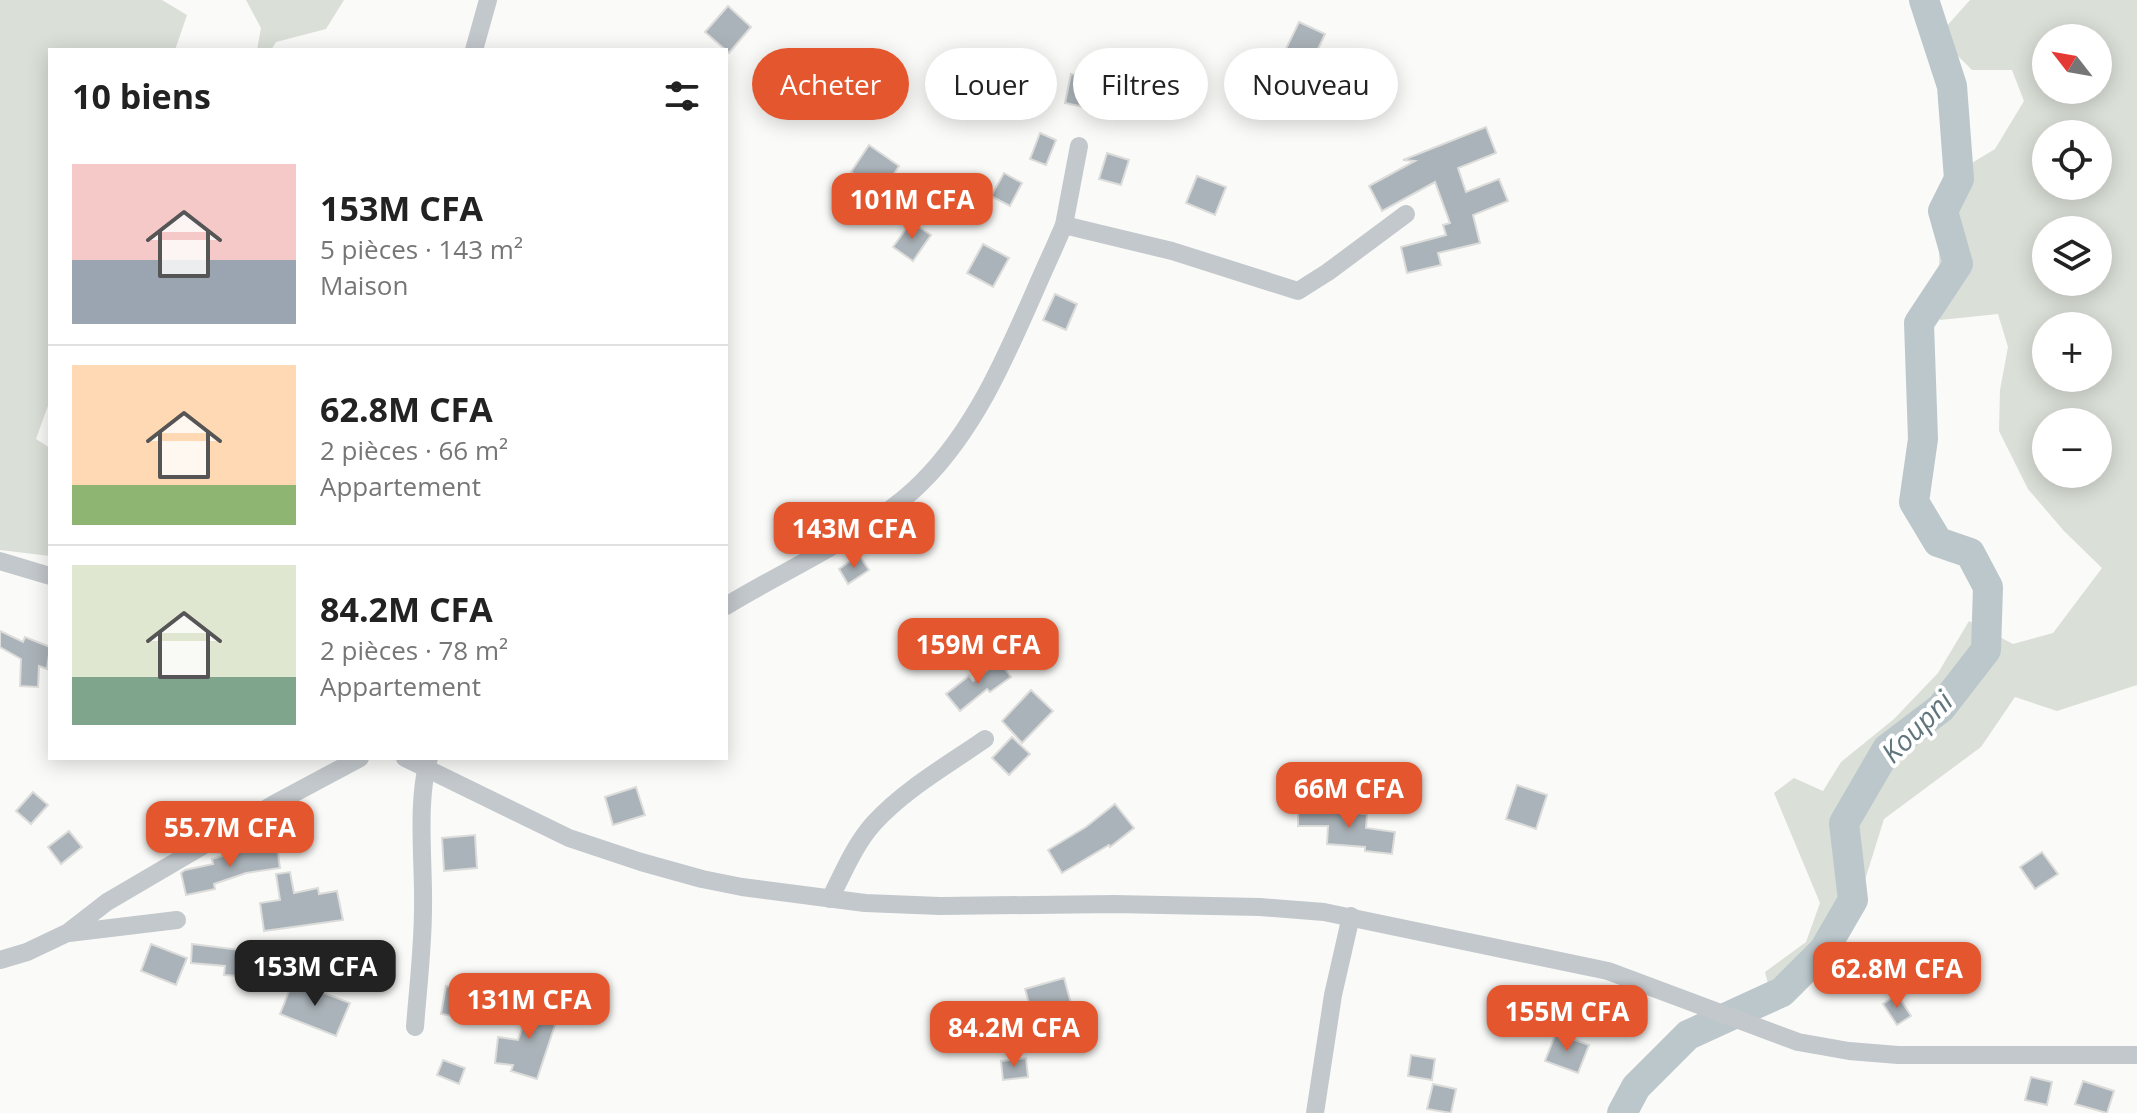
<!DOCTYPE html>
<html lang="fr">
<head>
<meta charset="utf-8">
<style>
	body { margin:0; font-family:"Open Sans",sans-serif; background:#f2f2f2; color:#222; height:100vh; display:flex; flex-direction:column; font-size:30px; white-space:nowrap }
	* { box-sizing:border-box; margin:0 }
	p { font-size:26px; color:#767676 }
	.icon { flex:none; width:44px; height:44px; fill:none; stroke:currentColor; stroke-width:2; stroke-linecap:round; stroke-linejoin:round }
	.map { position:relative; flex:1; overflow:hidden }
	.drawer { position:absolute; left:48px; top:48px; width:680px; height:712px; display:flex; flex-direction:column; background:#fff; border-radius:0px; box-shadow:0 4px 20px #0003 }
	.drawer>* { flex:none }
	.hud { position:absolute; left:752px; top:48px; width:760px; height:72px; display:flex; gap:16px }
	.needle { width:52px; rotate:301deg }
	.buttons { position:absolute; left:2032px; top:24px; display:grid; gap:16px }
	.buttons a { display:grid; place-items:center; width:80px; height:80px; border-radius:50%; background:#fff; box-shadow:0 4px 20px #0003; font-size:40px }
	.price { position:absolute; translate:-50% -68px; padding:0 18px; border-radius:16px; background:#e4572e; color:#fff; font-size:26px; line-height:52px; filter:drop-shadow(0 2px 4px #0008) }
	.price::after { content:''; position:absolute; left:50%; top:48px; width:24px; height:18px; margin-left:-12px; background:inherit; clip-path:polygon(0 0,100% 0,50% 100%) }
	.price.active { background:#222; color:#fff }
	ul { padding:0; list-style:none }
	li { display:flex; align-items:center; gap:24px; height:200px; padding:0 24px }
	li+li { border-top:2px solid #e0e0e0 }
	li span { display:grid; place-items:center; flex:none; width:224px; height:160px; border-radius:0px; color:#555 }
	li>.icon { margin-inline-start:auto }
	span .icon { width:96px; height:96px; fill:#fffc; stroke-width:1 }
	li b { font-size:34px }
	h2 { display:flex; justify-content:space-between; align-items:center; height:96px; padding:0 24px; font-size:34px }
	.pill { padding:0 28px; border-radius:36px; background:#fff; box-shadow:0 4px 20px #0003; font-size:28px; line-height:72px }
	.pill.active { background:#e4572e; color:#fff }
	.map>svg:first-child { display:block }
	.green { fill:#dadfd7; fill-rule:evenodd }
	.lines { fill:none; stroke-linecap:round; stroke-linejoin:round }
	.river { stroke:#bbc7cb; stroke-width:30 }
	.building { fill:#aab3b9; stroke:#dcdcda; stroke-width:2 }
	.minor { stroke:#c3c8cc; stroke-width:18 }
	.labels { text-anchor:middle; stroke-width:8; stroke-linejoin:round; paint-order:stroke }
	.water-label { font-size:28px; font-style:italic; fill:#60757c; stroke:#fff }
</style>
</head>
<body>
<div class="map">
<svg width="2137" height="1113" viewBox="0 0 2137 1113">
	<rect width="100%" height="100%" fill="#fafaf8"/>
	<!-- green -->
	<g class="green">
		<path d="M0 0H162L187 15 175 50H50V400L36 439 50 448V556L0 550Z"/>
		<path d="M246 0H344L326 29 276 42 271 50H257L261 28Z"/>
		<path d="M1970 0H2137V685L2057 711 2015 697 1981 747 1884 819 1840 960 1774 1008 1765 972 1806 942 1820 903 1774 793 1794 778 1823 791 1841 762 1894 719 1938 673 1969 621 2013 644 2053 633 2102 568 2064 531 2028 489 1999 431 2000 390 2008 347 1998 314 1940 320 1939 248 1947 178 1995 149 2024 101 2012 70H1972L1938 36ZM2046 38H2098V90H2046ZM2046 134H2098V186H2046ZM2046 230H2098V282H2046ZM2046 326H2098V378H2046ZM2046 422H2098V474H2046Z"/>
	</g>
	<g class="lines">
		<!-- river -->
		<path class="river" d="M1622 1113 1636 1087 1688 1035 1782 992 1824 950 1853 900 1844 823 1887 749 1941 708 1986 650 1988 587 1970 553 1938 542 1914 502 1923 439 1919 323 1958 264 1943 211 1959 179 1952 86 1924 0"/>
	</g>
	<!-- building -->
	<g class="building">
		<path d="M728 6 751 27 729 53 705 32Z"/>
		<path d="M1299 22 1325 34 1312 62 1286 49Z"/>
		<path d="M1071 74 1104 81 1098 110 1065 103Z"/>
		<path d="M1486 127 1496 153 1458 168 1466 192 1499 179 1508 201 1473 215 1480 243 1438 253 1441 265 1407 273 1401 247 1446 235 1443 225 1450 223 1435 182 1382 211 1369 186 1415 161 1403 160Z"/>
		<path d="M1040 133 1056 140 1046 165 1030 159Z"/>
		<path d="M869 145 899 166 881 193 851 172Z"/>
		<path d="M1107 153 1129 160 1121 185 1099 179Z"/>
		<path d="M1004 173 1022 183 1010 206 991 196Z"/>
		<path d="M1197 176 1226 187 1215 215 1186 203Z"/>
		<path d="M911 222 931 235 913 261 893 247Z"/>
		<path d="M983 244 1009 258 993 287 967 273Z"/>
		<path d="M1055 294 1077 304 1066 330 1043 320Z"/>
		<path d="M859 555 869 570 848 584 839 569Z"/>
		<path d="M0 631 23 642 25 637 50 647 47 669 39 666 38 687 20 686 21 659 0 647Z"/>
		<path d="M999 661 1011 677 990 692 987 689 960 711 946 694 969 676 973 681Z"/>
		<path d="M1031 690 1053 711 1022 743 1002 721Z"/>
		<path d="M1012 737 1030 754 1009 775 992 758Z"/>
		<path d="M1517 785 1547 795 1536 829 1506 819Z"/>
		<path d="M636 787 645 815 613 825 605 797Z"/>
		<path d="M33 792 48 805 31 824 16 811Z"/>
		<path d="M1115 804 1134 828 1110 847 1109 845 1062 873 1048 850 1086 827Z"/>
		<path d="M1298 809 1367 814 1366 828 1395 832 1392 854 1365 851V847L1327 844 1328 826H1298Z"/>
		<path d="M69 831 82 847 61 864 48 847Z"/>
		<path d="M475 835 477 868 444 871 442 838Z"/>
		<path d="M277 846 280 868 246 873 214 884 215 889 186 895 181 873 185 870 213 864 212 859 241 851Z"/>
		<path d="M2042 852 2058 874 2035 889 2020 867Z"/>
		<path d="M290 872 294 893 318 888 319 894 337 891 343 920 264 931 260 903 280 900 276 874Z"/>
		<path d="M151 944 187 958 176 985 141 971Z"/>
		<path d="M192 944 288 956 287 979 224 975 225 966 191 963Z"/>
		<path d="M1064 978 1072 1007 1069 1008 1078 1036 1058 1042 1049 1013 1033 1018 1025 989Z"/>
		<path d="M293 981 350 1003 336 1036 280 1014Z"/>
		<path d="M446 986 487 993 482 1021 441 1014Z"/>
		<path d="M1897 994 1911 1016 1897 1025 1883 1004Z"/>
		<path d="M532 1000 560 1010 537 1079 511 1071 513 1065 495 1063 498 1037 518 1040Z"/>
		<path d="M1556 1033 1589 1045 1578 1073 1545 1061Z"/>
		<path d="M1411 1055 1435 1059 1432 1080 1408 1076Z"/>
		<path d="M1026 1058 1028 1077 1003 1080 1001 1061Z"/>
		<path d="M443 1060 465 1068 459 1084 437 1075Z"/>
		<path d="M2031 1077 2052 1082 2047 1105 2025 1100Z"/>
		<path d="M2083 1081 2114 1091 2107 1113 2075 1104Z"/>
		<path d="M1433 1084 1456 1089 1451 1113 1427 1109Z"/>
	</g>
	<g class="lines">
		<!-- minor -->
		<g class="minor">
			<path d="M474 50 488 0"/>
			<path d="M1064 225 1172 251 1298 291 1328 272 1406 214"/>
			<path d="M0 561 50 576"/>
			<path d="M726 606C786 569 874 531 922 482 986 418 1017 328 1054 248L1064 225 1079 146"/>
			<path d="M405 758 569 838 641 862 702 879 742 887 865 903 940 906 1114 904 1260 907 1324 912 1608 971 1798 1042 1849 1051 1898 1055H2137"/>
			<path d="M830 899C843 873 855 844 874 823 905 789 948 765 985 739"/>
			<path d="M69 933 177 920"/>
			<path d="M0 960 27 952 67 933 107 902 274 804 360 758"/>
			<path d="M415 1027C418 987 423 947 423 908 424 861 416 803 429 758"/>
			<path d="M1315 1113 1333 995 1351 916"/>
		</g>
	</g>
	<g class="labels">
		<!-- water labels -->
		<g class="water-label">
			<text transform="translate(1917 727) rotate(-45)" y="10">Koupni</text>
		</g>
	</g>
</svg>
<div class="buttons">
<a><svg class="needle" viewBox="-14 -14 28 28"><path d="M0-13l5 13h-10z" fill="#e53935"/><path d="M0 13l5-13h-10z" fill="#767676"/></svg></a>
<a><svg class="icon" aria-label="locate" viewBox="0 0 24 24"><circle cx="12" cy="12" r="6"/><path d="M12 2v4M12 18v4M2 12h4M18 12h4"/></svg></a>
<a><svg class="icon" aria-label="layers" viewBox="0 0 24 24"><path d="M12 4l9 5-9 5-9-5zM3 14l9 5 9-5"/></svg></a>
<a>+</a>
<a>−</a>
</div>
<b class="price" style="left:912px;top:241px">101M CFA</b>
<b class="price" style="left:854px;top:570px">143M CFA</b>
<b class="price" style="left:978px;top:686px">159M CFA</b>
<b class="price" style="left:1349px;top:830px">66M CFA</b>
<b class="price" style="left:230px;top:869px">55.7M CFA</b>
<b class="price active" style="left:315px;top:1008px">153M CFA</b>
<b class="price" style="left:1897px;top:1010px">62.8M CFA</b>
<b class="price" style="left:529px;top:1041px">131M CFA</b>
<b class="price" style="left:1567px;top:1053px">155M CFA</b>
<b class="price" style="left:1014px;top:1069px">84.2M CFA</b>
<div class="hud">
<a class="pill active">Acheter</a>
<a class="pill">Louer</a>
<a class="pill">Filtres</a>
<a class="pill">Nouveau</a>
</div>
<section class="drawer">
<h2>10 biens<svg class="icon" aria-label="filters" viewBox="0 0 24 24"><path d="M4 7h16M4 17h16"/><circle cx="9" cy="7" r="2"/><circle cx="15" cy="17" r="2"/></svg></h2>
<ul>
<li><span style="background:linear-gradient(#f6c9c9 60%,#9aa5b1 0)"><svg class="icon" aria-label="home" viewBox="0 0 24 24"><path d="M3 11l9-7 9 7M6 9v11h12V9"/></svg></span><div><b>153M CFA</b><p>5 pièces · 143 m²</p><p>Maison</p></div></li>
<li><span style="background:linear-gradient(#ffd9b3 75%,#8fb573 0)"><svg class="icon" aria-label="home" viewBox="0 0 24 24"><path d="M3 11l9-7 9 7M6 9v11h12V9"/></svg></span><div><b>62.8M CFA</b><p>2 pièces · 66 m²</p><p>Appartement</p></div></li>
<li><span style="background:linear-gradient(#dfe7d0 70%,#7fa58c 0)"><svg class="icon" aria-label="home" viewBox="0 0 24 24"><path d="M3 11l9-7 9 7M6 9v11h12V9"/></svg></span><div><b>84.2M CFA</b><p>2 pièces · 78 m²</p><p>Appartement</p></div></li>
</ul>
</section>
</div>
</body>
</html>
